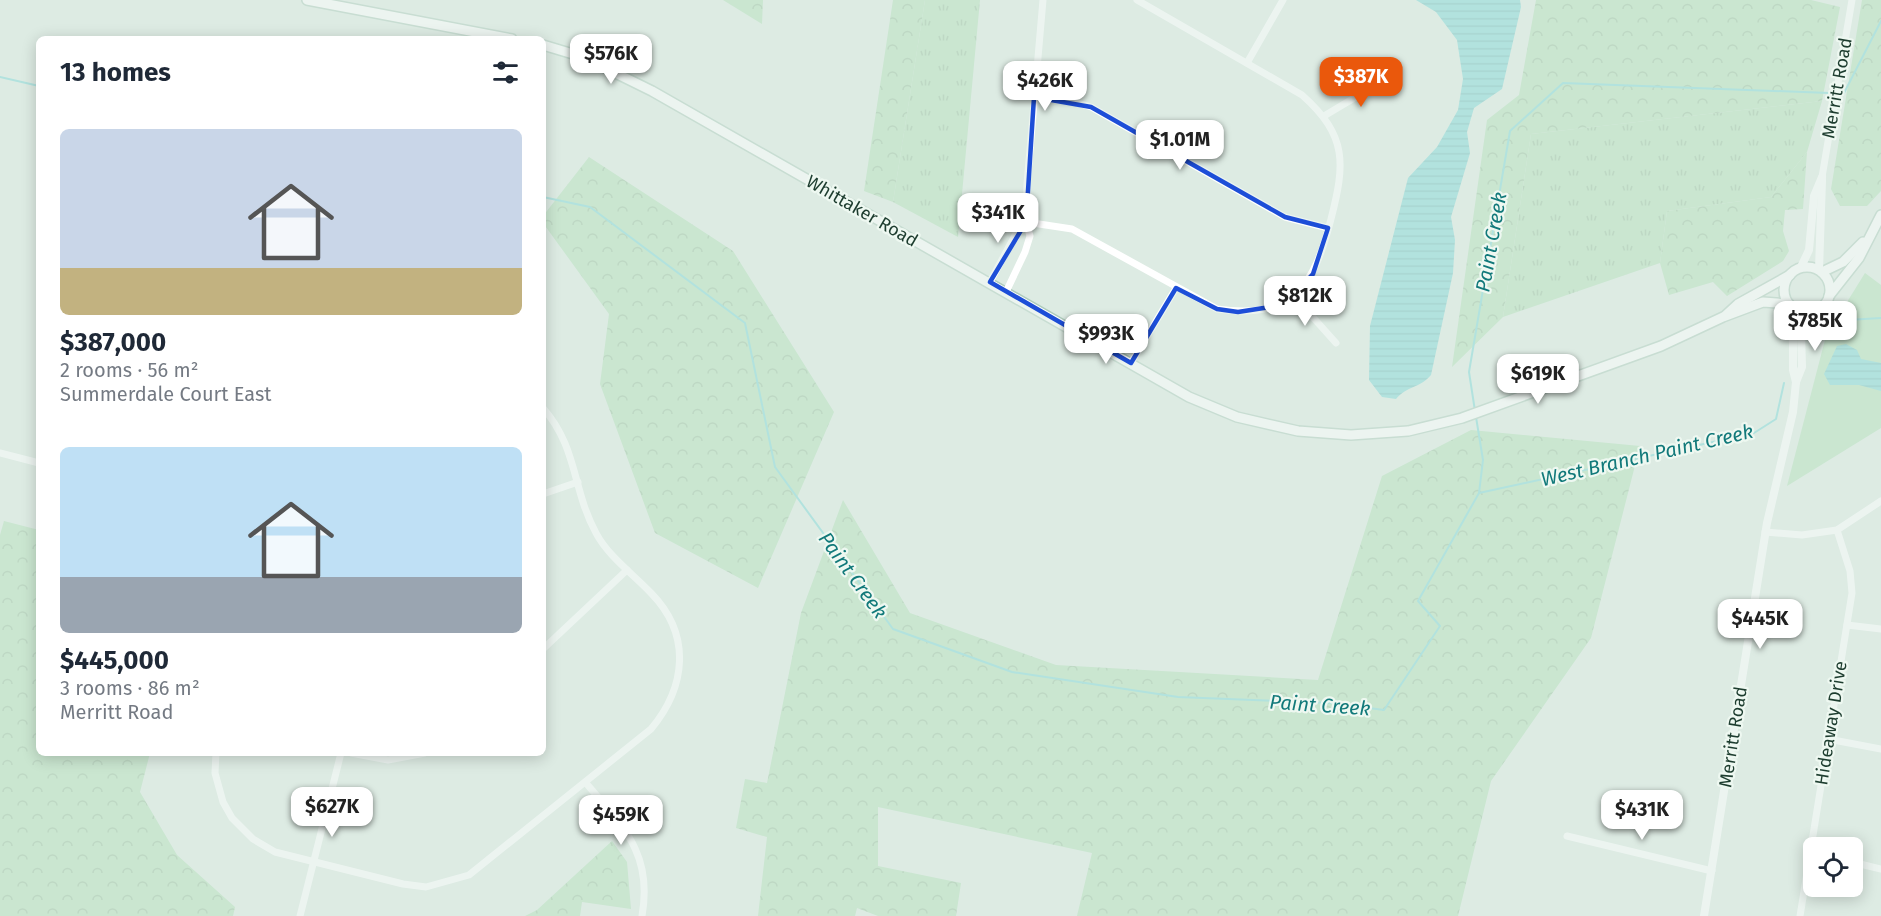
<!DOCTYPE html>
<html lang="en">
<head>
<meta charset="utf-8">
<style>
	body { margin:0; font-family:"Fira Sans",sans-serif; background:#f2f2f3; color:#1f2937; height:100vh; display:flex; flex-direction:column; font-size:22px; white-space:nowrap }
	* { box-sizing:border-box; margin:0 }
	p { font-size:20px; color:#747a83 }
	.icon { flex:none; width:33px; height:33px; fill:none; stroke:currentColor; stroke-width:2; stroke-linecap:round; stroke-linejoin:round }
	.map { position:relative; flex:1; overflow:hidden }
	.side { position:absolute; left:36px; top:36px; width:510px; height:720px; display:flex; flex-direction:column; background:#fff; border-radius:9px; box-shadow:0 3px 15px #0003 }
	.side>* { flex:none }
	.buttons { position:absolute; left:1803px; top:837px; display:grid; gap:12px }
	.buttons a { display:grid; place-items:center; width:60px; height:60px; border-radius:9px; background:#fff; box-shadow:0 3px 15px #0003; font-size:30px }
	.price { position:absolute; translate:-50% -51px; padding:0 14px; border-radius:12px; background:#fff; color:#222; font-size:20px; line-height:39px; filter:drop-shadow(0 2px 3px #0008) }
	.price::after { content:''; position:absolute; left:50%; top:36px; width:18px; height:14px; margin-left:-9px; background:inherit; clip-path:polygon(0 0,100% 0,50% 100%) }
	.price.selected { background:#ea580c; color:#fff }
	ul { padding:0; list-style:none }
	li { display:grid; align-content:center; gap:12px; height:318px; padding:0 24px }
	li span { display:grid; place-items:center; height:186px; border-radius:9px; color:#555 }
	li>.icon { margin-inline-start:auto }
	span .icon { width:108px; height:108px; fill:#fffc; stroke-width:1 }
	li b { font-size:26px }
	h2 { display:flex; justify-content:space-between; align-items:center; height:72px; padding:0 24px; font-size:26px }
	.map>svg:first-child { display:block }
	.grass { fill:url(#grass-tufts) }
	.forest { fill:url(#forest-crowns) }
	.park { fill:#b3e0b8 }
	.water { fill:url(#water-rules) }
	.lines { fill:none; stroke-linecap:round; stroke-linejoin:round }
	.stream { stroke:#7ed8d8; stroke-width:2 }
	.secondary-casing { stroke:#afccbd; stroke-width:12 }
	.minor { stroke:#fff; stroke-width:7 }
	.tertiary { stroke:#fff; stroke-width:8 }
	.secondary { stroke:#fff; stroke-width:9 }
	.marked { fill:none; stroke:#1d4ed8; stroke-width:4.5; stroke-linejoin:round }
	.labels { text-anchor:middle; stroke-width:4.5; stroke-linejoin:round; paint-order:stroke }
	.street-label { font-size:18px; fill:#1d3d2f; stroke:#eef8f1 }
	.water-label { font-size:20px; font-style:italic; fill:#11797a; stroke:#eef8f1 }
</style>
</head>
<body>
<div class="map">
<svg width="1881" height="916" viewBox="0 0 1881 916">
	<defs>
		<pattern id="grass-tufts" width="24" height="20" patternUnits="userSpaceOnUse" patternTransform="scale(1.5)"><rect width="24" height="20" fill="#b3e0b8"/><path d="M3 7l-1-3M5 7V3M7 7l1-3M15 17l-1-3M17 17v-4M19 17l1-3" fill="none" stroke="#9ac19e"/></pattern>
		<pattern id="forest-crowns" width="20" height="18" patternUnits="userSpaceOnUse" patternTransform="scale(1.5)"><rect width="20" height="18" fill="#b3e0b8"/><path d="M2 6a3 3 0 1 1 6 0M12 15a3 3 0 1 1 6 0" fill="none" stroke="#9ac19e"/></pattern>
		<pattern id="water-rules" width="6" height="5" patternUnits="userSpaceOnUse" patternTransform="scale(1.5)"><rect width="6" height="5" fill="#7ed8d8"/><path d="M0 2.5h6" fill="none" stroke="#6cbaba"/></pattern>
	</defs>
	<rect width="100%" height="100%" fill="#ddebe3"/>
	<!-- grass -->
	<g class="grass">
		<path d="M925 0H980L958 237 893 202Z"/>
		<path d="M1822 101 1807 152 1771 197 1667 211 1660 263 1503 317 1531 134Z"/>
	</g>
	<!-- forest -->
	<g class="forest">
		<path d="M723 0H763L762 24Z"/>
		<path d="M893 0H925L893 202 864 191Z"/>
		<path d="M1536 0H1811L1840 7 1822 101 1531 134 1503 317 1452 367 1487 120 1519 95Z"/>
		<path d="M1862 0H1881V191L1867 206H1840L1831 189Z"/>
		<path d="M1807 152 1803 209 1785 210 1783 231 1789 251 1783 261 1727 296 1713 282 1669 295 1660 263 1667 211 1771 197Z"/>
		<path d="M589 157 733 251 834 412 758 588 655 533 600 384 609 314 543 223V216Z"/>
		<path d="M1471 430 1640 446 1591 638 1491 781 1458 916H1077L1092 853 878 807V866L961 883 956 916H878L857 908 855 916H758L767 837 736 828 745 779 767 783 801 613 843 500 910 613 1056 665 1318 680 1382 476Z"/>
		<path d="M4 521 39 530V753H150L140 792 177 855 235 907 233 916H0V535Z"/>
		<path d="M612 841 627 862 631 909 582 902 580 916H525L537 910Z"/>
	</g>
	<!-- park -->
	<path class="park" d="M1865 273 1881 285V428L1787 486 1826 336Z"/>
	<!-- water -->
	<g class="water">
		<path d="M1416 0H1520L1521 7 1502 89 1474 108 1467 132 1470 153 1451 217 1455 240 1453 273 1431 375C1420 388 1407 386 1396 399L1382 397 1369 380 1370 326 1408 178 1437 147 1458 110 1463 79 1457 40 1436 12Z"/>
		<path d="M1846 344 1857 350 1861 359 1881 363V391L1859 385H1830L1824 374 1837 346Z"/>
	</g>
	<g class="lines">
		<!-- stream -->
		<g class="stream">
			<path d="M0 77 39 86"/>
			<path d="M1844 93 1881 21"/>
			<path d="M543 197 590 207 745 323 775 467 893 629 1012 672 1178 697 1331 703 1384 710 1440 626 1418 601 1479 493 1483 460 1476 417"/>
			<path d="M1831 321 1881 318"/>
			<path d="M1811 342 1817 328"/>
			<path d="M1475 411 1469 372 1510 131 1563 83 1829 93"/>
			<path d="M1479 493 1754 433 1776 419 1784 383"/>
		</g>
		<!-- secondary casing -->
		<g class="secondary-casing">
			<g id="secondary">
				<path d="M307 0 512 39"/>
				<path d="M543 45 583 57 652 91 1189 397 1237 417 1298 431 1351 435 1408 431 1462 418 1661 346 1723 317 1763 302 1789 304"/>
				<circle cx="1807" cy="290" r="23"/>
				<path d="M1822 272 1843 262 1863 242"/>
				<path d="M1829 296 1859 258 1881 215"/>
				<path d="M1726 315 1738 304 1790 275"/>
			</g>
		</g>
		<!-- minor -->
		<g class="minor">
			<path d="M1247 63 1283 0"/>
			<path d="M1034 97 1074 102 1091 107 1285 217 1328 228"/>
			<path d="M1324 116 1386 79"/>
			<path d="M1822 177 1852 0"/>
			<path d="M1026 222 1072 229 1217 309C1293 320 1314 286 1331 219 1345 164 1348 136 1302 95L1137 0"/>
			<path d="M990 282 1019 228 1026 222"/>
			<path d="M1006 292 1025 252 1030 236 1026 222 1027 184 1043 0"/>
			<path d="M1293 295 1336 343"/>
			<path d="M1131 363 1176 288"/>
			<path d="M0 453 39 463"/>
			<path d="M543 494 578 482"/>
			<path d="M1765 532 1802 535 1837 530 1881 501"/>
			<path d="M1847 625 1881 629"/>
			<path d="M543 649 627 570"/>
			<path d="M1828 739 1881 749"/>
			<path d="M216 753 215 773 223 802 232 818 253 839 275 852 403 884 426 887 469 875 651 729C686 687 692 635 651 593 633 574 608 556 596 533 572 489 578 448 543 408"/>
			<path d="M351 753 388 760 425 753"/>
			<path d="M586 783C623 827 653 853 642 916"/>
			<path d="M1567 836 1712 871"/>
			<path d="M1852 862 1881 869"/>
			<path d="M300 916 341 753"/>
			<path d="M1800 916 1852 593 1850 571 1837 530"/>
		</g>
		<!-- tertiary -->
		<g class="tertiary">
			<path d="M1801 267 1809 250 1814 196 1822 177"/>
			<path d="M1819 270 1822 180"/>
			<path d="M1793 308V370L1796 382"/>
			<path d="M1704 916 1767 523 1793 412 1796 382 1802 367 1801 333 1810 312"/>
		</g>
		<!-- secondary -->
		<use href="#secondary" class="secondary"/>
	</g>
	<!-- marked area -->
	<path d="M0 0H1881V916H0ZM1034 97 1091 107 1285 217 1328 228 1313 274 1293 295 1270 307 1238 312 1217 309 1176 288 1131 363 990 282 1026 222Z" fill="#ddebe3" fill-opacity=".55" fill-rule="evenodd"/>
	<path class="marked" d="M1034 97 1091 107 1285 217 1328 228 1313 274 1293 295 1270 307 1238 312 1217 309 1176 288 1131 363 990 282 1026 222Z"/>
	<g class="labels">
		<!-- street labels -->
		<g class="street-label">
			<text transform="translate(1837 88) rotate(-80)" y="6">Merritt Road</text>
			<text transform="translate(862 211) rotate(30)" y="6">Whittaker Road</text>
			<text transform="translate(1831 723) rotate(-81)" y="6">Hideaway Drive</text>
			<text transform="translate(1733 737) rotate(-81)" y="6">Merritt Road</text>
		</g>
		<!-- water labels -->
		<g class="water-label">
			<text transform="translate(1491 242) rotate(-80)" y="7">Paint Creek</text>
			<text transform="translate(1647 455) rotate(-13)" y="7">West Branch Paint Creek</text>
			<text transform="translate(853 575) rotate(54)" y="7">Paint Creek</text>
			<text transform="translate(1320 705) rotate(4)" y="7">Paint Creek</text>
		</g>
	</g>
</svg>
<div class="buttons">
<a><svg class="icon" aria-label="locate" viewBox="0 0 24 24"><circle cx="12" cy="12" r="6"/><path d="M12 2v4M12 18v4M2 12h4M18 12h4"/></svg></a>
</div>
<b class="price" style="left:611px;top:85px">$576K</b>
<b class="price selected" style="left:1361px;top:108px">$387K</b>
<b class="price" style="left:1045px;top:112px">$426K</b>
<b class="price" style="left:1180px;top:171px">$1.01M</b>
<b class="price" style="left:998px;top:244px">$341K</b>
<b class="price" style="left:1305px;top:327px">$812K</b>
<b class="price" style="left:1815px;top:352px">$785K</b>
<b class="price" style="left:1106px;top:365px">$993K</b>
<b class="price" style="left:1538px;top:405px">$619K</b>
<b class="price" style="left:1760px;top:650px">$445K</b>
<b class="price" style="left:332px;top:838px">$627K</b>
<b class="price" style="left:1642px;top:841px">$431K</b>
<b class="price" style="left:621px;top:846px">$459K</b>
<section class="side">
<h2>13 homes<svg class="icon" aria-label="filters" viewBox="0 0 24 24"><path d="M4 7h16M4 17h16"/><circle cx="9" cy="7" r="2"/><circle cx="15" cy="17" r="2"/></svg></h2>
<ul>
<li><span style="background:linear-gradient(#c9d6e8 75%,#c2b280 0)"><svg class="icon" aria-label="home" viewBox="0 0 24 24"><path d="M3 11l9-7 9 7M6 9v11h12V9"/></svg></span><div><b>$387,000</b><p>2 rooms · 56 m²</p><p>Summerdale Court East</p></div></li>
<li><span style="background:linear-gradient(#bfe0f5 70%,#9aa5b1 0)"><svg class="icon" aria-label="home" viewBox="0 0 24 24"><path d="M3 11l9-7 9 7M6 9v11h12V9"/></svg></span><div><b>$445,000</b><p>3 rooms · 86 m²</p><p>Merritt Road</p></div></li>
</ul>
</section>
</div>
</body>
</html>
